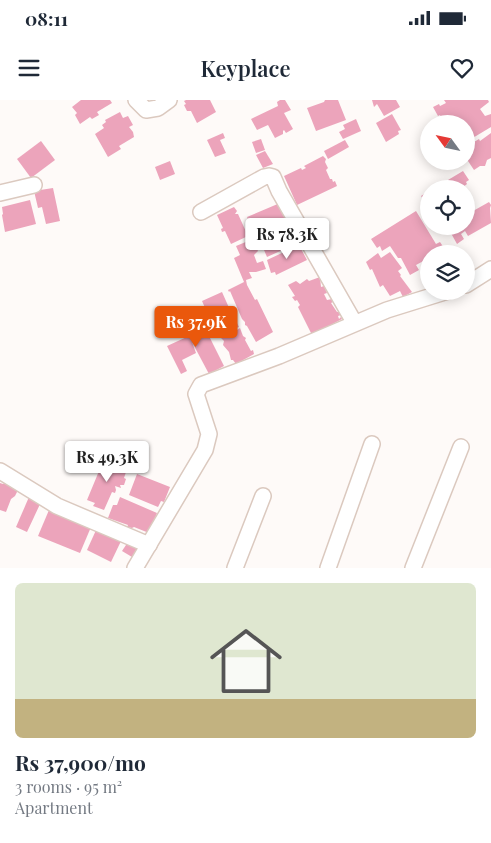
<!DOCTYPE html>
<html lang="en">
<head>
<meta charset="utf-8">
<style>
	body { margin:0; font-family:"Playfair Display",serif; background:#f6f6f7; color:#1f2937; height:100vh; display:flex; flex-direction:column; font-size:19px; white-space:nowrap }
	* { box-sizing:border-box; margin:0 }
	p { font-size:16px; color:#747a83 }
	.icon { flex:none; width:28px; height:28px; fill:none; stroke:currentColor; stroke-width:2; stroke-linecap:round; stroke-linejoin:round }
	.map { position:relative; height:468px; overflow:hidden }
	.side { display:flex; flex-direction:column; background:#fff; flex:1 }
	.side>* { flex:none }
	.needle { width:32px; rotate:303deg }
	.buttons { position:absolute; left:420px; top:15px; display:grid; gap:10px }
	.buttons a { display:grid; place-items:center; width:55px; height:55px; border-radius:50%; background:#fff; box-shadow:0 2px 12px #0003; font-size:25px }
	.price { position:absolute; translate:-50% -42px; padding:0 11px; border-radius:5px; background:#fff; color:#222; font-size:16px; line-height:32px; filter:drop-shadow(0 1px 2px #0008) }
	.price::after { content:''; position:absolute; left:50%; top:30px; width:15px; height:11px; margin-left:-8px; background:inherit; clip-path:polygon(0 0,100% 0,50% 100%) }
	.price.on { background:#ea580c; color:#fff }
	ul { padding:0; list-style:none }
	li { display:grid; align-content:center; gap:10px; height:265px; padding:0 15px }
	li span { display:grid; place-items:center; height:155px; border-radius:8px; color:#555 }
	li>.icon { margin-inline-start:auto }
	span .icon { width:90px; height:90px; fill:#fffc; stroke-width:1 }
	li b { font-size:21px }
	.status { display:flex; justify-content:space-between; align-items:center; height:35px; padding:0 25px; background:#fff; direction:ltr }
	.status svg { height:14px; fill:currentColor }
	header { display:flex; justify-content:space-between; align-items:center; height:65px; padding:0 15px; background:#fff; font-size:22px; font-weight:600 }
	.map>svg:first-child { display:block }
	.building { fill:#eca4bb }
	.lines { fill:none; stroke-linecap:round; stroke-linejoin:round }
	.street-casing { stroke:#dbc9bf; stroke-width:18 }
	.street { stroke:#fff; stroke-width:15 }
</style>
</head>
<body>
<div class="status"><b>08:11</b><svg viewBox="0 0 49 12"><path d="M0 12V9h3v3zM5 12V6h3v6zM10 12V3h3v9zM15 12V0h3v12zM26 1h20v11H26zM47 4h2v5h-2z"/></svg></div>
<header><svg class="icon" aria-label="menu" viewBox="0 0 24 24"><path d="M4 6h16M4 12h16M4 18h16"/></svg>Keyplace<svg class="icon" aria-label="heart" viewBox="0 0 24 24"><path d="M12 20l-8-8c-3-5 5-10 8-4 3-6 11-1 8 4z"/></svg></header>
<div class="map">
<svg width="491" height="468" viewBox="0 0 491 468">
	<rect width="100%" height="100%" fill="#fefaf8"/>
	<!-- building -->
	<g class="building">
		<path d="M81 0H110L112 3 97 12 99 15 92 19 90 17 80 24 75 15 77 13 72 7Z"/>
		<path d="M186 0H210L216 12 197 23 191 11H187L184 5 186 4 184 1Z"/>
		<path d="M280 0H285L291 10 284 13 293 29 286 33 284 30 283 31V34L275 38 268 25 257 30 251 19 278 6 277 2Z"/>
		<path d="M325 0H338L346 20 316 31 307 8 324 2Z"/>
		<path d="M372 0H396L400 7 384 16 377 4 374 7Z"/>
		<path d="M444 0H488L489 2 480 9 485 16 491 14V27L466 42V24H442L441 21 443 20 440 15 438 16 433 7 439 4 440 6 446 3Z"/>
		<path d="M120 12 123 18 128 16 133 25 129 27 133 32 134 37 119 46 121 49 108 57 95 34 104 28 102 25 106 22 105 20Z"/>
		<path d="M392 14 401 30 398 31 399 34 386 42 376 23Z"/>
		<path d="M356 19 361 31 343 39 339 32 345 29 343 25Z"/>
		<path d="M223 33 225 38 220 40 226 53 215 57 207 40Z"/>
		<path d="M491 33V58L487 60 485 66H480L474 70 466 58V51L474 46V42L479 39 480 41Z"/>
		<path d="M261 39 265 50 256 53 252 42Z"/>
		<path d="M345 40 349 47 328 59 324 51Z"/>
		<path d="M41 41 55 60 31 78 17 59Z"/>
		<path d="M265 51 273 64 263 68 256 55Z"/>
		<path d="M323 56 326 59 325 62 328 68 326 70 330 79H332L333 82 335 81 337 86 297 105 284 76 301 68 302 70 306 68 304 66Z"/>
		<path d="M170 61 175 74 160 80 155 67Z"/>
		<path d="M463 71 469 80 466 82 467 84 463 87 464 89H433Z"/>
		<path d="M53 88 60 121 46 124 42 107 38 108 34 91Z"/>
		<path d="M429 91V109L421 96Z"/>
		<path d="M30 100 36 124 5 132 2 115 3 114 2 107Z"/>
		<path d="M489 102 491 105 490 108 491 123 468 136 465 131 461 134 464 139 457 144 447 126H466V115Z"/>
		<path d="M280 103 285 117 287 116 292 127 261 141 258 135 255 136 247 117Z"/>
		<path d="M234 107 237 111 235 114H238L248 136 231 144 225 131 222 132 221 129 223 128 217 115Z"/>
		<path d="M416 111 436 144 440 142 448 154H429V158L416 165 419 170 410 175 401 158H398L390 146 382 151 380 146 377 148 371 139Z"/>
		<path d="M291 129 298 143 267 157 261 143Z"/>
		<path d="M253 139 258 151 254 155 257 163 263 161 266 169 256 172H249L252 178 246 180 247 185 255 200 257 199 273 232 256 242 247 226 245 225V222L242 219 230 191 229 192 228 190 244 182 234 158 240 155 236 146Z"/>
		<path d="M299 145 307 160 276 175 275 172 271 173 267 160Z"/>
		<path d="M390 152 402 168 398 171 401 175 400 176 412 192 403 197 400 191 390 196 383 185 380 187 372 169 370 170 366 162 378 153 381 158Z"/>
		<path d="M320 177 321 187 324 186 327 193 324 194 327 200 332 199 333 202 331 203 337 212H340L341 215 338 216 339 219 341 217 342 219 312 235 298 207 300 205 297 200 295 201 292 197 295 196 288 185 296 181 300 184 307 179 309 181Z"/>
		<path d="M222 192 230 210 229 213 231 212 234 217 231 218 235 219 239 227 236 228 237 230 240 228 243 236 246 238 245 240 251 251 253 250 254 254 236 264 233 260H231L229 252 223 245 224 241 220 237H218L202 201Z"/>
		<path d="M199 216 224 266 209 274 192 242 196 253 182 260 187 271 181 274 167 246 189 236 184 227 193 223 192 219Z"/>
		<path d="M104 359 122 365 127 369 124 378 126 379 124 385H120L121 388 115 386 116 390 115 393 112 392 104 410 93 406 95 403 87 400Z"/>
		<path d="M137 374 170 387 164 402 161 401 158 407 129 395Z"/>
		<path d="M7 381 19 388 15 396 11 399 6 412 0 410V383L3 384Z"/>
		<path d="M29 397 41 402 27 432 16 427Z"/>
		<path d="M120 397 157 413 149 433 134 427 132 428 127 427 128 425 108 418 113 405H117Z"/>
		<path d="M49 410 91 427 80 453 38 436Z"/>
		<path d="M97 428 122 439 111 462 87 450Z"/>
		<path d="M128 442 138 447 132 457 122 451Z"/>
	</g>
	<g class="lines">
		<!-- street casing -->
		<g class="street-casing">
			<g id="street">
				<path d="M136 0 146 10 158 8 169 0"/>
				<path d="M0 93 34 85"/>
				<path d="M201 112 264 77 269 76 273 77 279 91 354 222"/>
				<path d="M466 185 491 169"/>
				<path d="M0 371 57 406 149 445"/>
				<path d="M135 468 205 350 209 334 196 294 201 285 279 256 387 210 448 191"/>
				<path d="M235 468 263 396"/>
				<path d="M328 468 372 344"/>
				<path d="M413 468 461 347"/>
			</g>
		</g>
		<!-- street -->
		<use href="#street" class="street"/>
	</g>
</svg>
<div class="buttons">
<a><svg class="needle" viewBox="-14 -14 28 28"><path d="M0-13l5 13h-10z" fill="#e53935"/><path d="M0 13l5-13h-10z" fill="#747a83"/></svg></a>
<a><svg class="icon" aria-label="locate" viewBox="0 0 24 24"><circle cx="12" cy="12" r="6"/><path d="M12 2v4M12 18v4M2 12h4M18 12h4"/></svg></a>
<a><svg class="icon" aria-label="layers" viewBox="0 0 24 24"><path d="M12 4l9 5-9 5-9-5zM3 14l9 5 9-5"/></svg></a>
</div>
<b class="price" style="left:287px;top:160px">Rs 78.3K</b>
<b class="price on" style="left:196px;top:248px">Rs 37.9K</b>
<b class="price" style="left:107px;top:383px">Rs 49.3K</b>
</div>
<section class="side">
<ul>
<li><span style="background:linear-gradient(#dfe7d0 75%,#c2b280 0)"><svg class="icon" aria-label="home" viewBox="0 0 24 24"><path d="M3 11l9-7 9 7M6 9v11h12V9"/></svg></span><div><b>Rs 37,900/mo</b><p>3 rooms · 95 m²</p><p>Apartment</p></div></li>
</ul>
</section>
</body>
</html>
